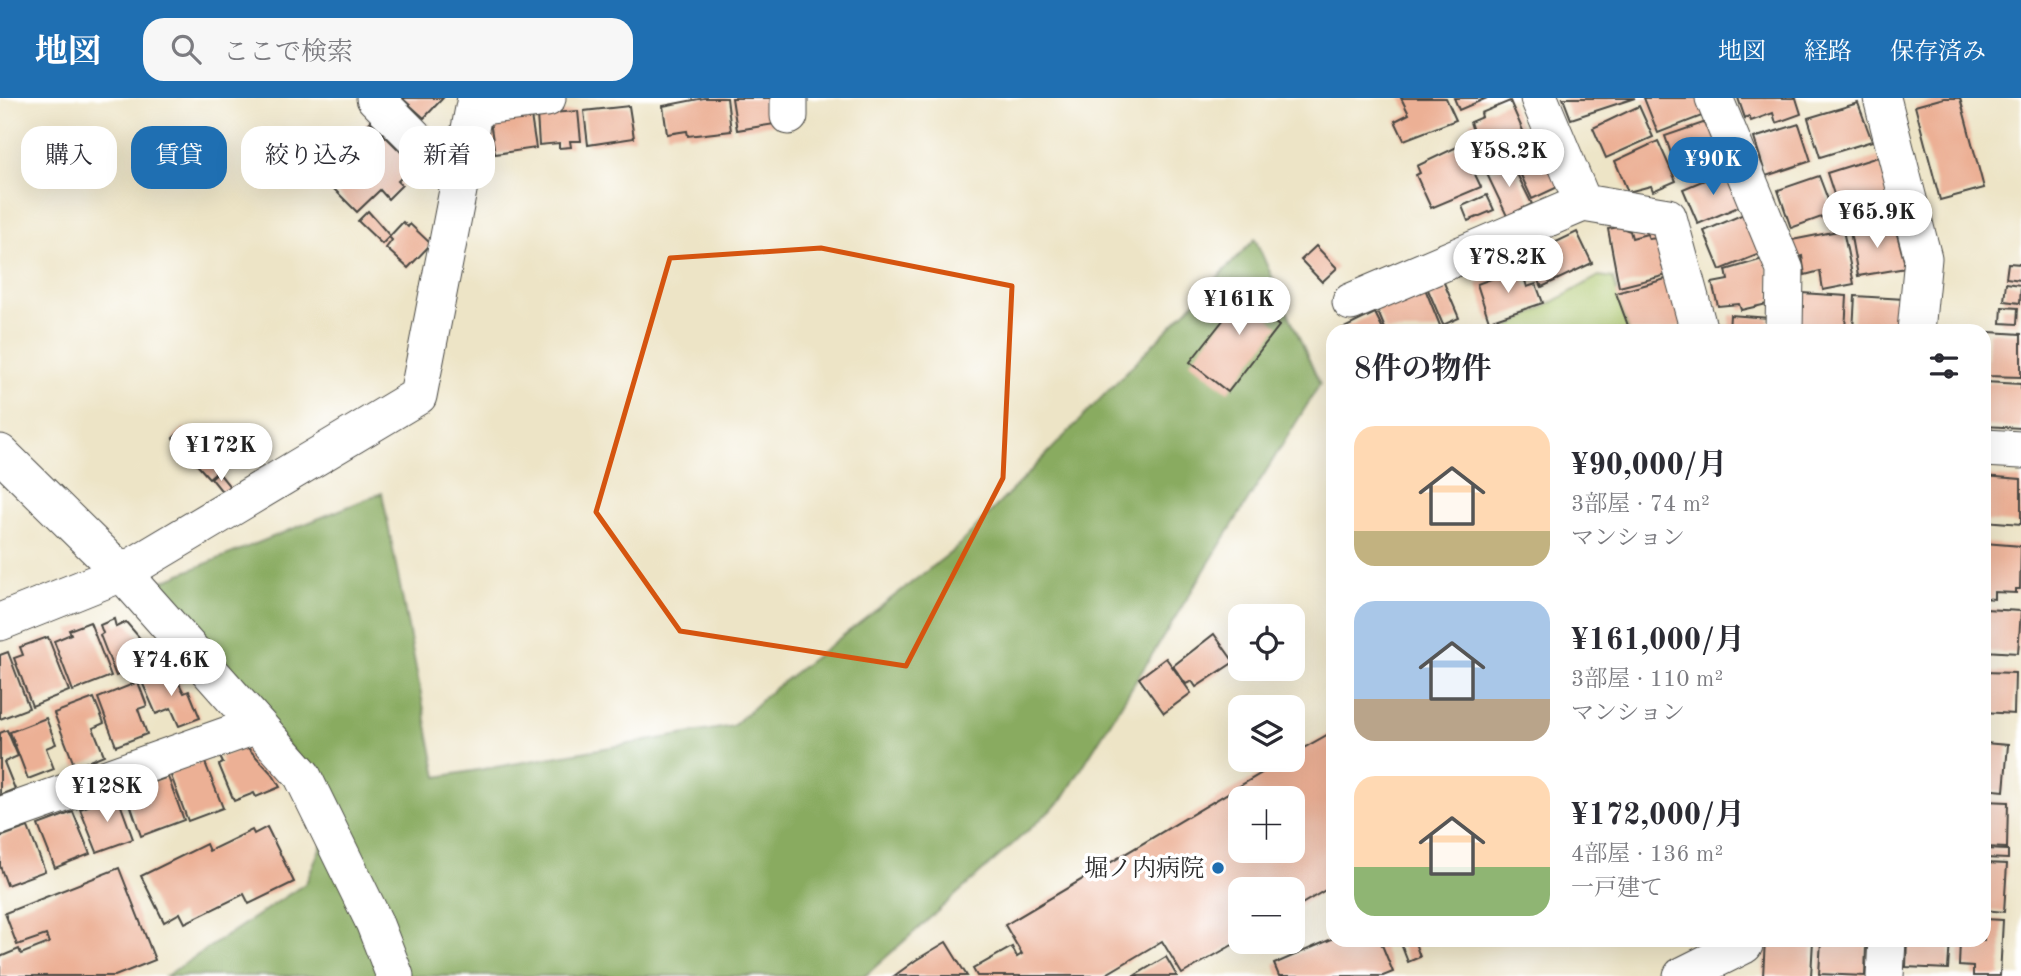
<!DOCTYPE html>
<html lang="ja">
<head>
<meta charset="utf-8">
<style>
	body { margin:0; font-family:"Old Standard TT","Noto Serif JP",serif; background:#f7f7f7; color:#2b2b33; height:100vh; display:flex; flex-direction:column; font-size:26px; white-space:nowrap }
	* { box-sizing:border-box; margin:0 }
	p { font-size:23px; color:#7c7c81 }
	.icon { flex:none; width:38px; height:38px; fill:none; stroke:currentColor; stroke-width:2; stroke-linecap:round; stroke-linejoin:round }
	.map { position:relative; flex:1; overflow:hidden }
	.sheet { position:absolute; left:1326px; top:226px; width:665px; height:623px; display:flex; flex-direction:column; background:#fff; border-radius:21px; box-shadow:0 7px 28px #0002 }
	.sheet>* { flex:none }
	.top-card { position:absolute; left:21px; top:28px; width:665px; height:63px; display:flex; gap:14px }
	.fabs { position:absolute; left:1228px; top:506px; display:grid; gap:14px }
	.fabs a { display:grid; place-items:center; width:77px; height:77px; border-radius:14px; background:#fff; box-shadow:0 7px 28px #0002; font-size:35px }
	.price { position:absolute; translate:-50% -60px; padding:0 16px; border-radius:24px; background:#fff; color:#222; font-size:23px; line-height:46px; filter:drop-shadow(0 2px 4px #0008) }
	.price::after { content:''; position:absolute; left:50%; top:42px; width:21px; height:16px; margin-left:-10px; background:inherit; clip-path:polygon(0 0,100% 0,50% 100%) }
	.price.selected { background:#1f6fb2; color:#fff }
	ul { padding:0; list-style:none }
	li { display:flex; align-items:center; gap:21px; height:175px; padding:0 28px }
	li span { display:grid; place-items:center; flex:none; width:196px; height:140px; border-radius:21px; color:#555 }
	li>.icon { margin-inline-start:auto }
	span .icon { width:84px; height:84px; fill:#fffc; stroke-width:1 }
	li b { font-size:30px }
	h2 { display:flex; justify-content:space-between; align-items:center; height:84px; padding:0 28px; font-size:30px }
	.chip { padding:0 24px; border-radius:21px; background:#fff; box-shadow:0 7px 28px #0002; font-size:24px; line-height:63px }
	.chip.selected { background:#1f6fb2; color:#fff }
	header { display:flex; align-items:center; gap:42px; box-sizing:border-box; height:98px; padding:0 35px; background:#1f6fb2; color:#fff }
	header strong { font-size:33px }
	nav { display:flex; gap:38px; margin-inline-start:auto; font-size:24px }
	.search { width:490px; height:63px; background:#f7f7f7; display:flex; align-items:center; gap:18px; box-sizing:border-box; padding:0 24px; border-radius:21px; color:#7c7c81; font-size:26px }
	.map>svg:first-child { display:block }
	.green { fill:#acc66c; stroke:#6c784c; stroke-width:2 }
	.forest { fill:#89ab60; stroke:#5a6b46; stroke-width:2 }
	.building { fill:#ecb095; fill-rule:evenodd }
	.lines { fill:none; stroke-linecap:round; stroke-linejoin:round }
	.minor-casing { stroke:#484742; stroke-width:39 }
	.minor { stroke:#fff; stroke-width:37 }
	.marked { fill:none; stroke:#d5540f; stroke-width:5; stroke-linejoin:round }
	.poi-dot { fill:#1f6fb2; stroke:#fff; stroke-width:2.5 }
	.labels { text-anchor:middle; stroke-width:7; stroke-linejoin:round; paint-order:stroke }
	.poi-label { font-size:24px; fill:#2b2b2b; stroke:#fff; text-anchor:end }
</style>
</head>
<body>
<header>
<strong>地図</strong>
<div class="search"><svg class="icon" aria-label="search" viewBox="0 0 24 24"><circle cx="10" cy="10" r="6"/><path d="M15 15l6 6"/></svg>ここで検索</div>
<nav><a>地図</a><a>経路</a><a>保存済み</a></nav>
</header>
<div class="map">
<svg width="2021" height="878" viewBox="0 0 2021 878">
	<rect width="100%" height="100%" fill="#fff"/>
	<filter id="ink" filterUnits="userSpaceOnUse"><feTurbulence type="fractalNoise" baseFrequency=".0143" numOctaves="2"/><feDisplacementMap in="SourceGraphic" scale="14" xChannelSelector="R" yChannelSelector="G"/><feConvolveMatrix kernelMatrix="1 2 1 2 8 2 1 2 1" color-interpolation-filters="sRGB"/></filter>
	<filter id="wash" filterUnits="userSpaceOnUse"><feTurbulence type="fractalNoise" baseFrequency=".00686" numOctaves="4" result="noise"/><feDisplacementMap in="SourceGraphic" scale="28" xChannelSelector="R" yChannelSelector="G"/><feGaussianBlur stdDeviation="1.57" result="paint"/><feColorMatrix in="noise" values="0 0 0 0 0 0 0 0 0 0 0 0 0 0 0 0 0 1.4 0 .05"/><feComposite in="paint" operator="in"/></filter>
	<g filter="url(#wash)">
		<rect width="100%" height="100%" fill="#ede4c6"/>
		<!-- green -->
		<path class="green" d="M1599 178 1613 180 1629 233H1502Z"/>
		<!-- forest -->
		<path class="forest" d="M1255 141 1320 286 1062 702 865 878H166L306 785 337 709 158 485 382 395 437 679 733 628 771 593 954 452Z"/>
		<g id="blocks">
			<!-- building -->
			<g class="building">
				<path d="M402 0H443L424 20Z"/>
				<path d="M704 0H727L731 33 688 38 687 33 667 36 663 8Z"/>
				<path d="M732 0H775V26L737 32Z"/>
				<path d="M1401 0H1446L1456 22 1404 42 1395 23 1409 16Z"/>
				<path d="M1454 0H1487L1459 12Z"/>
				<path d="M1563 0H1635L1571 21Z"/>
				<path d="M1644 0H1701L1707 16 1658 35Z"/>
				<path d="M1738 0H1796L1801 16 1776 25 1773 15 1751 23 1749 18 1745 20Z"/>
				<path d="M1944 0H1960L1984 90 1940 102 1915 8Z"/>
				<path d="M1510 3 1524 35 1480 54 1470 24 1482 19 1481 15Z"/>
				<path d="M1858 5 1872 43 1820 59 1808 20Z"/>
				<path d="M629 8 634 40 588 47 584 13Z"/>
				<path d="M1639 8 1653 39 1606 60 1593 30Z"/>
				<path d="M578 13 581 43H570L571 49 559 50V45L539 47 537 16Z"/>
				<path d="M531 18 536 50 495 56 490 23Z"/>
				<path d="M370 23 414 67 398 83 402 87 388 101 380 92 357 114 317 74Z"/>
				<path d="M1709 23 1726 67 1705 75 1703 69 1679 78 1665 38Z"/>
				<path d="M1799 26 1811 63 1766 78 1754 40Z"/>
				<path d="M1658 43 1676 83 1653 93 1651 88 1628 94 1615 63Z"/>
				<path d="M1461 47 1481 89 1431 110 1416 77 1420 75 1417 68Z"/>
				<path d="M1541 50 1560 88 1532 101 1514 62Z"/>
				<path d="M1878 59 1892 104 1842 121 1827 75Z"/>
				<path d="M1511 64 1532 106 1507 118 1487 76Z"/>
				<path d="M1728 72 1743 107 1698 126 1683 91Z"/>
				<path d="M1819 78 1833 115 1791 130 1778 92Z"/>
				<path d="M1487 97 1494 112 1468 123 1462 108Z"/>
				<path d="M368 113 390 138 382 146 358 123Z"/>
				<path d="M1746 115 1762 155 1720 172 1704 133Z"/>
				<path d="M403 124 408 129 410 126 431 146 408 170 386 150 392 142 389 139Z"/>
				<path d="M1894 125 1906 170 1858 178 1850 133Z"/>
				<path d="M1619 129 1630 133 1632 140 1647 136 1649 141 1658 140 1667 177 1619 189 1608 131Z"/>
				<path d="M1843 132 1854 186 1823 192 1820 173 1805 177 1802 158 1795 160 1792 142Z"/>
				<path d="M1577 134 1592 165 1542 189 1527 158Z"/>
				<path d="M1316 148 1337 170 1322 184 1301 162Z"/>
				<path d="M1766 160 1772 202 1766 203 1767 206 1741 212 1739 206 1718 208 1712 185 1728 182 1726 172Z"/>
				<path d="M2008 165 2021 166V182L2006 180Z"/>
				<path d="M1521 170 1527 189 1536 186 1543 205 1489 223 1477 186Z"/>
				<path d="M1442 180 1459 220 1443 227 1426 187Z"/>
				<path d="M1669 180 1683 227 1664 233H1630L1616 195Z"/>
				<path d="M1259 183 1284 203 1270 221 1279 228 1228 294 1190 264 1243 197 1246 199Z"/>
				<path d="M2006 185 2021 187 2020 205 2004 203Z"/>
				<path d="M1424 188 1441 230 1434 233H1386L1376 209Z"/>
				<path d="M1801 195 1847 198 1845 233H1798Z"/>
				<path d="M1855 198 1904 201 1902 233H1853Z"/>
				<path d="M2002 209 2018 210 2017 226 2001 225Z"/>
				<path d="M1375 215 1384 233H1345L1344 230Z"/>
				<path d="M1730 217 1769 220 1768 233H1729Z"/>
				<path d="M1989 234 2021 236V279L1987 278Z"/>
				<path d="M1984 284 2021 286V330L1984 328Z"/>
				<path d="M184 330 196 344 203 338 227 365 209 380 173 340Z"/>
				<path d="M218 374 231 390 224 396 211 380Z"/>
				<path d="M1984 378 2021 381V426L1984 423Z"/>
				<path d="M1984 445 2021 448 2020 491H2016V495L1994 494V501L1984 500Z"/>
				<path d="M1984 511 2021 513 2018 555 1984 553Z"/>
				<path d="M114 521 116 529 126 524 158 561 116 578 100 537 103 535 100 527Z"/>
				<path d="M90 524 111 578 73 593 54 543 71 536 69 532Z"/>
				<path d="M1214 536 1234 564 1196 589 1192 583 1186 586 1173 568Z"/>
				<path d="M48 539 69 593 32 608 14 560 23 557 20 549Z"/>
				<path d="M8 554 29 610 0 621V557Z"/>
				<path d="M1166 560 1191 595 1164 615 1139 580Z"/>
				<path d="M165 574 166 577 173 574 184 595 189 593 200 620 179 628 171 610 156 616 142 584Z"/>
				<path d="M1984 574 2015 575 2014 616 1984 614Z"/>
				<path d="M138 584 147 608 138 611 147 636 116 648 98 600Z"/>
				<path d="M94 600 104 625 93 630 104 657 75 669 54 615Z"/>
				<path d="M46 620 56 646 46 650 54 671 28 681 10 634Z"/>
				<path d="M7 632 18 658 4 664 15 691 0 697V635Z"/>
				<path d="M1334 633V787L1293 811V791H1241V842L1182 876 1162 843 1103 878H977L973 871 1012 849 1017 859 1022 856 1005 827 1275 667 1276 662H1293V656ZM1241 700H1293V752H1241Z"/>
				<path d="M1984 645 2008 647 2004 693 1984 691Z"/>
				<path d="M247 649 273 677 280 689 256 699 254 695 234 703 219 667 223 665 220 659Z"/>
				<path d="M204 662 223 710 188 723 170 675Z"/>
				<path d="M168 679 184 722 141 738 126 694Z"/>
				<path d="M117 697 133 741 97 754 80 711Z"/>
				<path d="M1984 703 2008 704 2007 750 1984 749Z"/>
				<path d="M73 714 90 756 55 770 38 727Z"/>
				<path d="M28 729 45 773 7 787 0 768V739Z"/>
				<path d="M267 729 294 784 249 806 244 796 185 825 180 815 164 824 141 778 206 746 209 753 252 732 254 736Z"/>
				<path d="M1984 751 2008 752V761L1984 760Z"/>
				<path d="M1984 765 2007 766 2004 814 1984 812Z"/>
				<path d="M119 770 155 862 115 878H0V859L19 851 21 856 49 845 46 837 17 847 5 815Z"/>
				<path d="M1984 821 2003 822 2000 878H1973V869L1959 868 1960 842H1984Z"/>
				<path d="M1334 840 1380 842 1393 874 1383 878H1279L1274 866Z"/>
				<path d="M1410 842H1414L1420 859 1408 864 1401 846Z"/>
				<path d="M1765 842H1813L1811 878H1763Z"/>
				<path d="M1821 842H1861L1860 847H1866L1865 878 1819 876Z"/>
				<path d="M1907 842H1950L1948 871 1906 869Z"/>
				<path d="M946 844 967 878H894L916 862Z"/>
				<path d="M1166 859 1177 878H1134Z"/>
			</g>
		</g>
	</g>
	<g filter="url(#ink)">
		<use href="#blocks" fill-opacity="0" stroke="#484742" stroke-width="2"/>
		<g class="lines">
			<!-- minor casing -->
			<g class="minor-casing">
				<g id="minor">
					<path d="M375 0 460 85"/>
					<path d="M1539 0 1583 105 1668 119 1699 233"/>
					<path d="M1714 0 1785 172 1784 233"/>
					<path d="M1882 0 1923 160 1916 233"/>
					<path d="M475 9 547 0"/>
					<path d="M789 18V0"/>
					<path d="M1351 204 1583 105"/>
					<path d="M1984 350 2021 352"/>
					<path d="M0 355 122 475 302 677 374 824 395 878"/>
					<path d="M0 524 122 475 418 298 476 0"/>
					<path d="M0 718 257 627"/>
					<path d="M1682 878 1744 847"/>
					<path d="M1885 878 1887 842"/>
				</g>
			</g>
			<!-- minor -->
			<use href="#minor" class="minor"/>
		</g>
	</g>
	<!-- marked area -->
	<path class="marked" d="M821 150 1012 188 1003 380 906 568 680 533 596 414 670 160Z"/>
	<!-- markers -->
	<circle class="poi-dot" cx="1218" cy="770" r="7"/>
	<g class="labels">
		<!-- poi labels -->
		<g class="poi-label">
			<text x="1204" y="778">堀ノ内病院</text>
		</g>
	</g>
</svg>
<div class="fabs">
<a><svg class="icon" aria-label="locate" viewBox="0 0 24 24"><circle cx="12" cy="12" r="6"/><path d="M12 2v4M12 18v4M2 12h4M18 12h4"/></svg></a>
<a><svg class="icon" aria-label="layers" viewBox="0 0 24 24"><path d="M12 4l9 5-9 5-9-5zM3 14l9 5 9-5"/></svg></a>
<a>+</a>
<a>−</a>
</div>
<b class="price" style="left:1509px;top:91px">¥58.2K</b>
<b class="price selected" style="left:1713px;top:99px">¥90K</b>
<b class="price" style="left:1877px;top:152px">¥65.9K</b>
<b class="price" style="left:1508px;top:197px">¥78.2K</b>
<b class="price" style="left:1239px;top:239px">¥161K</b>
<b class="price" style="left:221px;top:385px">¥172K</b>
<b class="price" style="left:171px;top:600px">¥74.6K</b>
<b class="price" style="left:107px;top:726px">¥128K</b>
<div class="top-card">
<a class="chip">購入</a>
<a class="chip selected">賃貸</a>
<a class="chip">絞り込み</a>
<a class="chip">新着</a>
</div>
<section class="sheet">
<h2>8件の物件<svg class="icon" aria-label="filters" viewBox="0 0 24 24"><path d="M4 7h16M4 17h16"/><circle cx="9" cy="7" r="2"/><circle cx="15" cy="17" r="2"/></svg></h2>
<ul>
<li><span style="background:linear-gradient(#ffd9b3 75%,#c2b280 0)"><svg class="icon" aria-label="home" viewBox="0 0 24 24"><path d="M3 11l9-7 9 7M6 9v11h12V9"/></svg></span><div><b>¥90,000/月</b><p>3部屋 · 74 m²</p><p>マンション</p></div></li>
<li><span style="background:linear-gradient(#a9c7e8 70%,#b9a48a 0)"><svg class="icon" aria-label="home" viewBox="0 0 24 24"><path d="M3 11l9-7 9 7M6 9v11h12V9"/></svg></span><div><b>¥161,000/月</b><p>3部屋 · 110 m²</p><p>マンション</p></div></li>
<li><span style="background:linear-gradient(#ffd9b3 65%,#8fb573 0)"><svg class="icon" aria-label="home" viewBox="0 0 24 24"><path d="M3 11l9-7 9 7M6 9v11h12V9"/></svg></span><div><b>¥172,000/月</b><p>4部屋 · 136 m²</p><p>一戸建て</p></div></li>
</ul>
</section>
</div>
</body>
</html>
